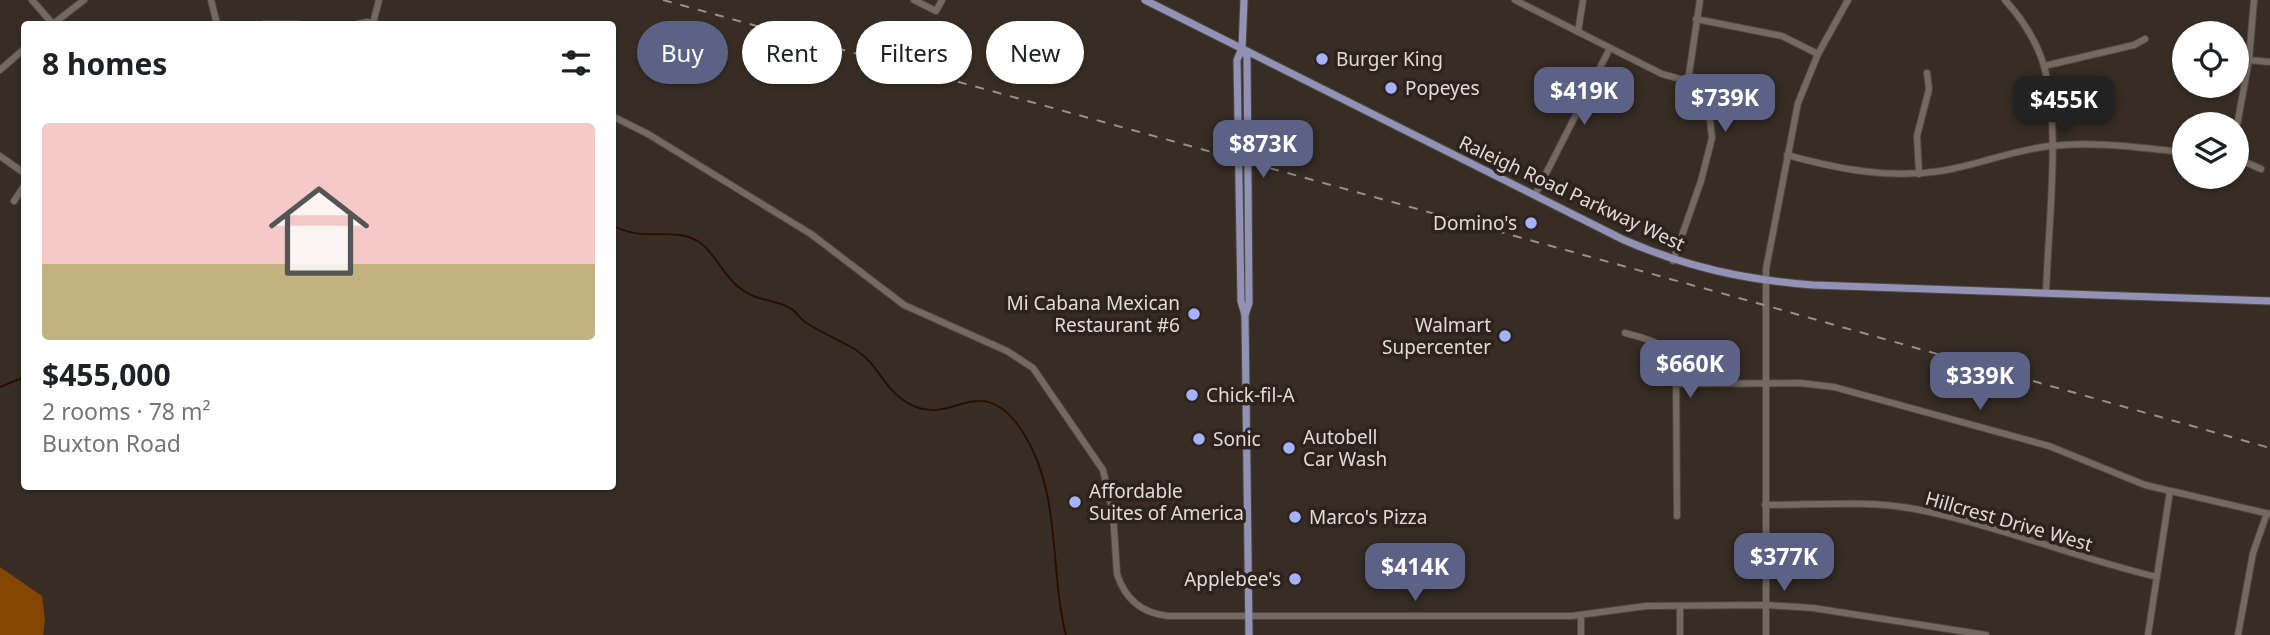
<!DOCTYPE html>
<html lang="en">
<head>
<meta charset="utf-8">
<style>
	body { margin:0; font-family:"Noto Sans",sans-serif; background:#f2f2f2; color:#202124; height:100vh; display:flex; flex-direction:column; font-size:26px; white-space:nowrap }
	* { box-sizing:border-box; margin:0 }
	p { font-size:23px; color:#757577 }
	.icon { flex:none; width:38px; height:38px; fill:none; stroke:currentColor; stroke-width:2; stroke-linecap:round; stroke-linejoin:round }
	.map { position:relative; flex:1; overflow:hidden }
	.side { position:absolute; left:21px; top:21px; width:595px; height:469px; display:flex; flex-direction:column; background:#fff; border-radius:7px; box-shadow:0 2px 5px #0004 }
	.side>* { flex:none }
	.banner { position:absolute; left:637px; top:21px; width:665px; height:63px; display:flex; gap:14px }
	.buttons { position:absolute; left:2172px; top:21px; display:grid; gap:14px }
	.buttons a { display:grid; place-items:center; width:77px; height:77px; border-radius:50%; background:#fff; box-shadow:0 2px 5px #0004; font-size:35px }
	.price { position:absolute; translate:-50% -60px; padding:0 16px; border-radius:14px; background:#5c6285; color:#fff; font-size:23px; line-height:46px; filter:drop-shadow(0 2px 4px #0008) }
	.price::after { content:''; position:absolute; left:50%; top:42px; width:21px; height:16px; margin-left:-10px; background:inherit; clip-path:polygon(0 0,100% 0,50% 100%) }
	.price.on { background:#222; color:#fff }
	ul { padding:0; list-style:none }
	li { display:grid; align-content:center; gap:14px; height:371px; padding:0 21px }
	li span { display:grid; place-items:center; height:217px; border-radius:7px; color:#555 }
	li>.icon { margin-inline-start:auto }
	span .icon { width:126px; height:126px; fill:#fffc; stroke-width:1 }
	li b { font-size:30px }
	h2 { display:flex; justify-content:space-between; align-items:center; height:84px; padding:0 21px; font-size:30px }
	.pill { padding:0 24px; border-radius:32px; background:#fff; box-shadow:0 2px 5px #0004; font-size:24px; line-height:63px }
	.pill.on { background:#5c6285; color:#fff }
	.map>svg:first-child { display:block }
	.green { fill:#844600 }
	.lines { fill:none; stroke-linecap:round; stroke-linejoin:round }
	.stream { stroke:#281000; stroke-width:2 }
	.minor-casing { stroke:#504842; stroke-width:8 }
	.major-casing { stroke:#504842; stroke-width:9 }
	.minor { stroke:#746960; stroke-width:6 }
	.major { stroke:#9192b5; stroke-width:7 }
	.rail { stroke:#978f89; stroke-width:2; stroke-dasharray:9 9; stroke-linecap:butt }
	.poi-dot { fill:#a6b1fc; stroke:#2d231c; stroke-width:2.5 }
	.labels { text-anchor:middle; stroke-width:7; stroke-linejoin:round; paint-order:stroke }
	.poi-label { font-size:19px; fill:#e0d9d5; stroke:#2d231c; text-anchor:start }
	.street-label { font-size:19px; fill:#e0d9d5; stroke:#2d231c }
</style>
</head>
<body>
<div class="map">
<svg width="2270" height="635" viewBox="0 0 2270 635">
	<rect width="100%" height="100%" fill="#372d25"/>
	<!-- green -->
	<path class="green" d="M0 567 42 596 45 620 43 635H0Z"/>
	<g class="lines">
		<!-- stream -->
		<g class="stream">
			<path d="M612 225C646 244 674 225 699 242 716 253 723 277 741 289 758 302 775 299 790 308 796 311 799 318 805 322 821 333 840 340 856 350 882 367 884 394 916 407 955 423 983 369 1024 434 1062 495 1049 569 1066 635"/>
			<path d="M0 387 24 377"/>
		</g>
		<!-- minor casing -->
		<g class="minor-casing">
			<g id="minor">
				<path d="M32 0 53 24"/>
				<path d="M211 0 217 24"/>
				<path d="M914 0 936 11 942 0"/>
				<path d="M1515 0 1662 74 1688 81"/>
				<path d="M2005 0C2024 21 2040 46 2046 74 2060 133 2048 231 2046 293"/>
				<path d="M1696 19 1782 36 1818 54"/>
				<path d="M373 23 379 0"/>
				<path d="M53 24 84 0"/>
				<path d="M264 24H297"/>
				<path d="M358 24 367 22 377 24"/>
				<path d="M1578 32 1583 0"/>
				<path d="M2249 60 2270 62"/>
				<path d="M2044 66 2134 45 2145 39"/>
				<path d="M0 70 24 49"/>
				<path d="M612 116 648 134 811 234 904 305 1007 351 1033 368 1103 470 1113 513 1117 574C1125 599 1141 613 1168 616H1572L1646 606 1766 605 1813 608 1986 635"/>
				<path d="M2236 131 2249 60 2254 0"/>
				<path d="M1787 155C1838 169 1888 179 1941 171 1978 165 2013 150 2050 146 2095 141 2140 148 2184 152"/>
				<path d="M0 156 24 173"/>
				<path d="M2236 158 2261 169"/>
				<path d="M1919 174 1917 136 1929 89 1927 73"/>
				<path d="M1535 195 1610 48"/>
				<path d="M14 201 24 186"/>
				<path d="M1673 261 1701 181 1712 138 1710 120 1688 81 1700 0"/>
				<path d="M1625 333C1647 339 1668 342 1676 366L1677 516"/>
				<path d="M1676 384 1800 383 1834 387 2049 446 2145 485 2270 514"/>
				<path d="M1765 505C1815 505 1867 500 1915 509 1998 525 2076 558 2157 577"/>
				<path d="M1680 606V635"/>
				<path d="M1581 616V635"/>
				<path d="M1766 635V269L1798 103 1818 54 1848 0"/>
				<path d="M2148 635 2170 491"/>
				<path d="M2238 635 2253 553 2267 513"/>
			</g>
		</g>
		<!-- major casing -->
		<g class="major-casing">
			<g id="major">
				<path d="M1145 0 1624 240C1686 267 1746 280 1813 285L2270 301"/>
				<path d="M1244 0 1242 48 1237 60 1241 301 1245 315 1249 635"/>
				<path d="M1243 49 1247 57 1249 303 1245 315"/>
			</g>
		</g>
		<!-- minor -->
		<use href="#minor" class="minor"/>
		<!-- major -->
		<use href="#major" class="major"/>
		<!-- rail -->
		<path class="rail" d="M663 0 1764 305 2270 448"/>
	</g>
	<!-- markers -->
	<g class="poi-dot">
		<circle cx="1322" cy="59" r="7"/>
		<circle cx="1391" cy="88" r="7"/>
		<circle cx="1531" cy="223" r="7"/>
		<circle cx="1194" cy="314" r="7"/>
		<circle cx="1505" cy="336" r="7"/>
		<circle cx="1192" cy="395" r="7"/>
		<circle cx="1199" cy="439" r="7"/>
		<circle cx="1289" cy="448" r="7"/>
		<circle cx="1075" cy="502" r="7"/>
		<circle cx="1295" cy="517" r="7"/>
		<circle cx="1295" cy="579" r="7"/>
	</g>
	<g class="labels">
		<!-- poi labels -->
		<g class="poi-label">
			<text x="1336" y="66">Burger King</text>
			<text x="1405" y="95">Popeyes</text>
			<text x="1517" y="230" text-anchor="end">Domino's</text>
			<text x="1180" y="310" text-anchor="end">Mi Cabana Mexican<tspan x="1180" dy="22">Restaurant #6</tspan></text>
			<text x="1491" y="332" text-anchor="end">Walmart<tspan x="1491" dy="22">Supercenter</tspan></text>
			<text x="1206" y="402">Chick-fil-A</text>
			<text x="1303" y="444">Autobell<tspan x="1303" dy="22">Car Wash</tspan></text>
			<text x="1213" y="446">Sonic</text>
			<text x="1089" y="498">Affordable<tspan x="1089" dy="22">Suites of America</tspan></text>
			<text x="1309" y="524">Marco's Pizza</text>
			<text x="1281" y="586" text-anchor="end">Applebee's</text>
		</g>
		<!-- street labels -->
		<g class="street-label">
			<text transform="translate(1572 193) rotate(25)" y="7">Raleigh Road Parkway West</text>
			<text transform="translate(2009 521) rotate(16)" y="7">Hillcrest Drive West</text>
		</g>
	</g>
</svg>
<div class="buttons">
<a><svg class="icon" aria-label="locate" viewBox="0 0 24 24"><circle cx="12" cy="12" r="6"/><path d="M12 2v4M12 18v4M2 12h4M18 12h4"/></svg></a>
<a><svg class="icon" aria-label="layers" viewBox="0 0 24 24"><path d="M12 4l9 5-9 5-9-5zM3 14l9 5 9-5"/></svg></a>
</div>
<b class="price" style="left:1584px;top:127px">$419K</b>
<b class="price" style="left:1725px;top:134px">$739K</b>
<b class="price on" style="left:2064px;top:136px">$455K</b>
<b class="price" style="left:1263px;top:180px">$873K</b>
<b class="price" style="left:1690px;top:400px">$660K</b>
<b class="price" style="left:1980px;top:412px">$339K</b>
<b class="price" style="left:1784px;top:593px">$377K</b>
<b class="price" style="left:1415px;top:603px">$414K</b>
<div class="banner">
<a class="pill on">Buy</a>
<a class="pill">Rent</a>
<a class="pill">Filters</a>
<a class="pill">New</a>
</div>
<section class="side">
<h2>8 homes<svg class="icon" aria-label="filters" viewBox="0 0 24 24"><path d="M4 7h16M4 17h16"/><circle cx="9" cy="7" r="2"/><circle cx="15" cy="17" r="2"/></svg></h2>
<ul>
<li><span style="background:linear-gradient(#f6c9c9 65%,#c2b280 0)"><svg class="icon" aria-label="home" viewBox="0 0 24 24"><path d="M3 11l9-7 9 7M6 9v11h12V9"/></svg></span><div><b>$455,000</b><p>2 rooms · 78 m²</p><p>Buxton Road</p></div></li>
</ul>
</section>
</div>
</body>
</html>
